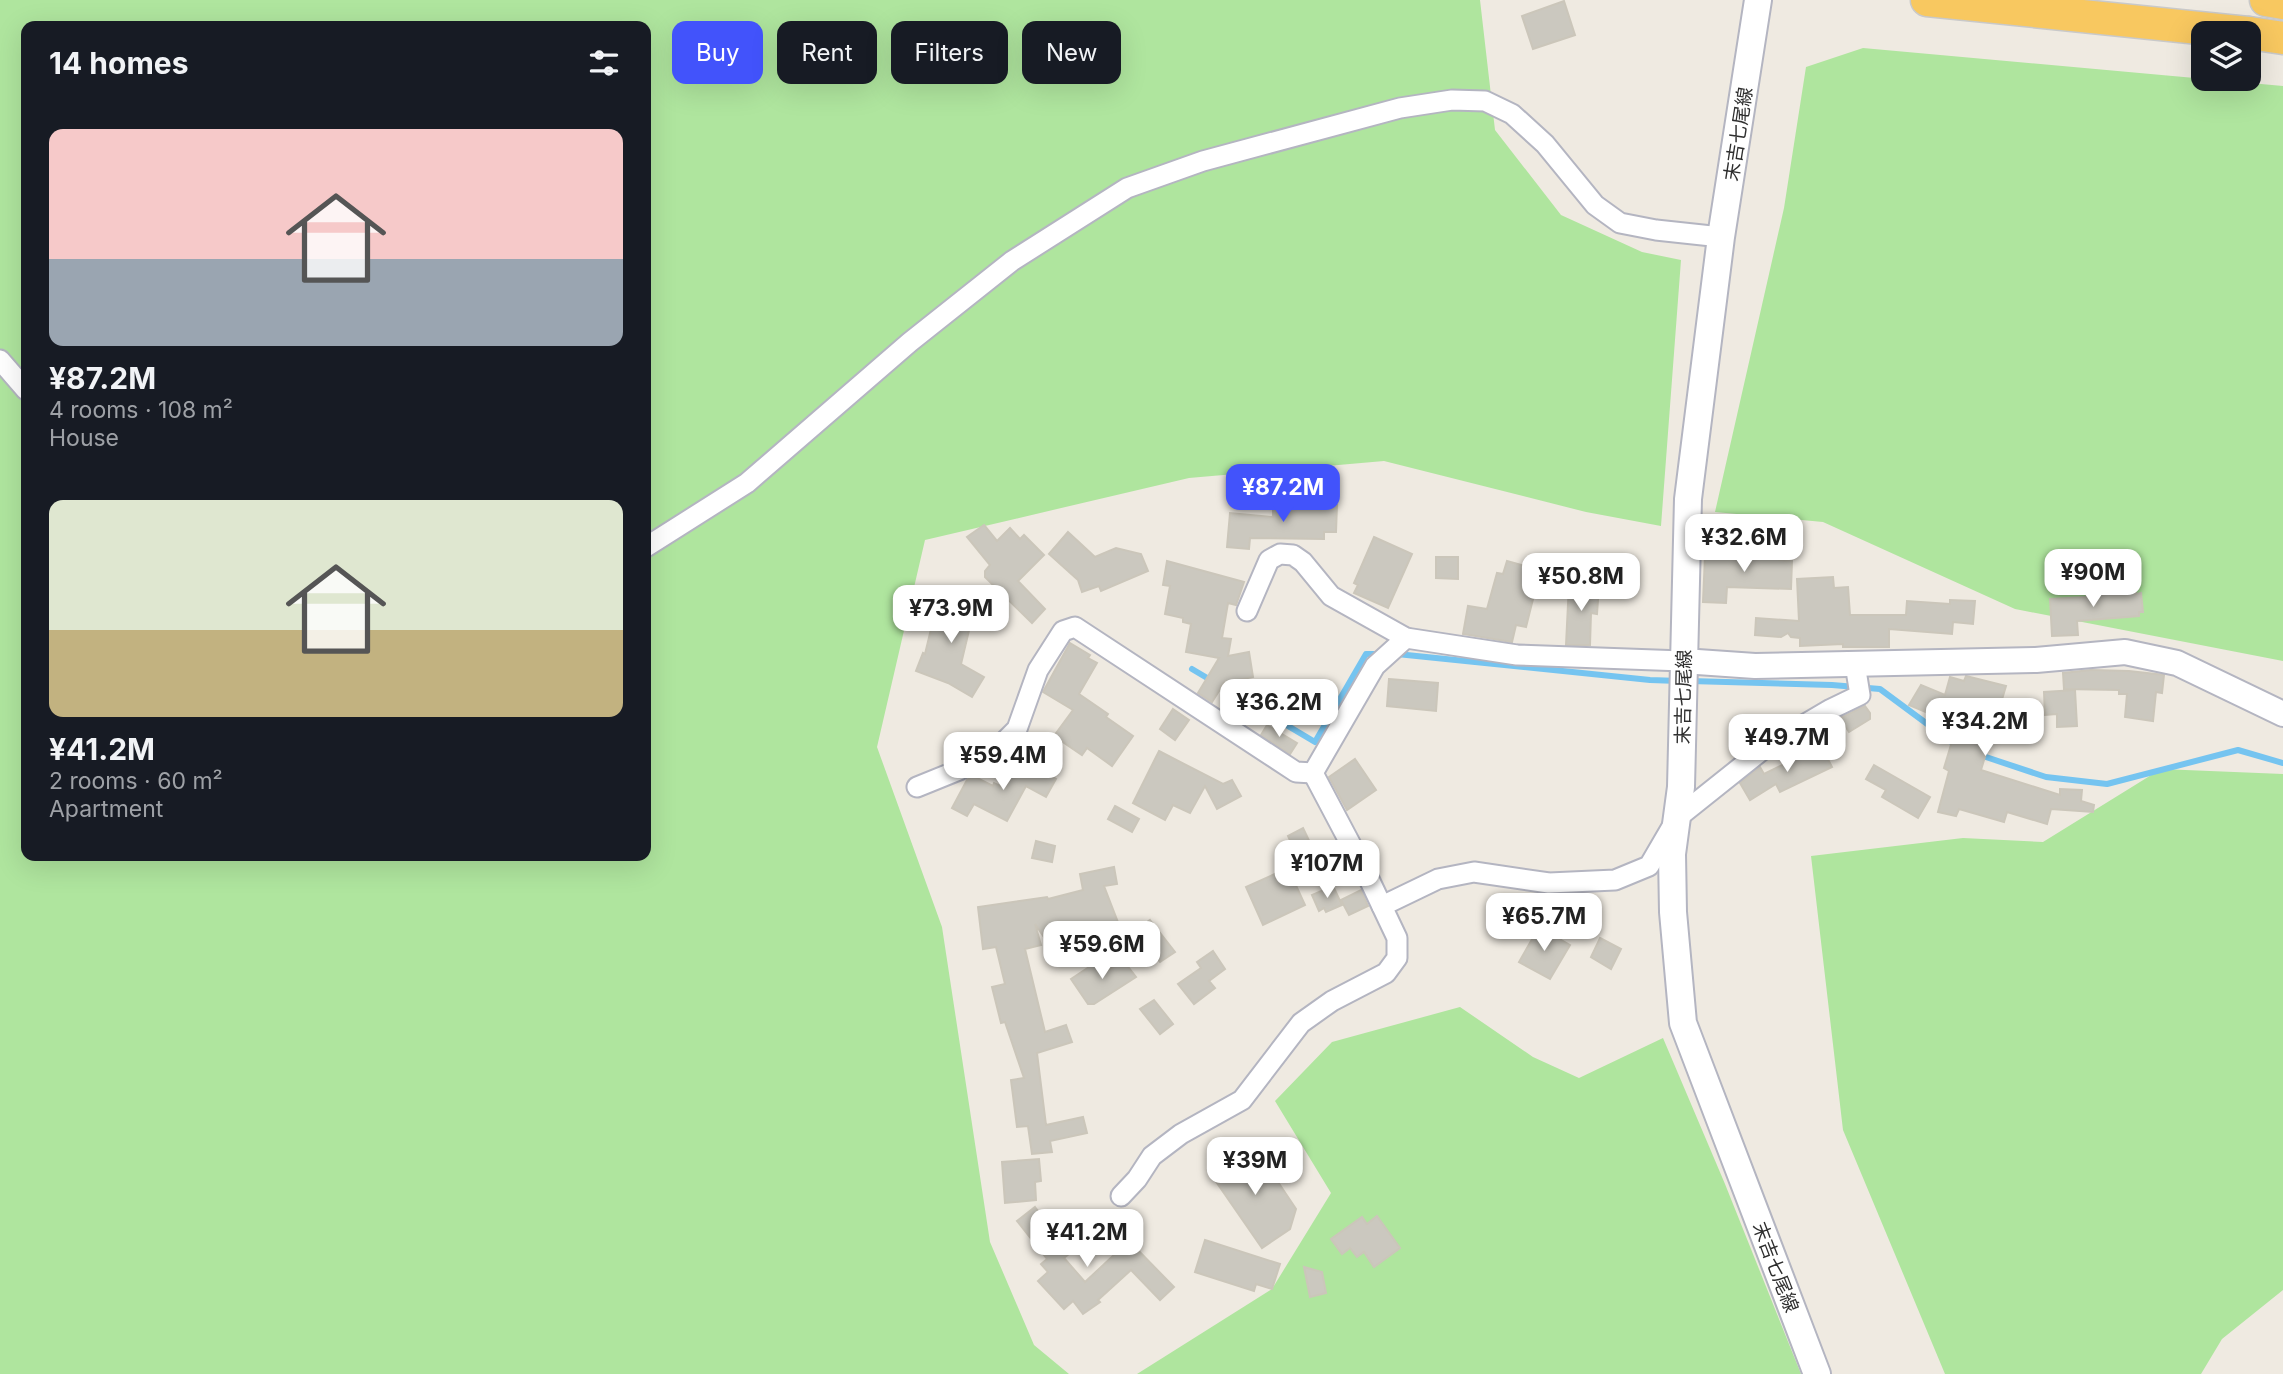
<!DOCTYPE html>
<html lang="en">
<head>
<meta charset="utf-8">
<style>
	body { margin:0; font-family:Inter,"Noto Sans JP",sans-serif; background:#242831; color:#f1f3f6; height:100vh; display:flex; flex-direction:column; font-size:26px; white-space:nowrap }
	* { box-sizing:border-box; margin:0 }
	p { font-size:23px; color:#9ea1a6 }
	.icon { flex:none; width:38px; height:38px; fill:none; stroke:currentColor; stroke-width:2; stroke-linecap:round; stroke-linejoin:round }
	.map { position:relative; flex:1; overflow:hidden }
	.drawer { position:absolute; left:21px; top:21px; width:630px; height:840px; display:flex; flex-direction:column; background:#171b24; border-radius:14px; box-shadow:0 7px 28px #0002 }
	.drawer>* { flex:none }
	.guide { position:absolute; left:672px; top:21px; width:665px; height:63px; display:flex; gap:14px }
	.controls { position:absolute; left:2191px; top:21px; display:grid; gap:14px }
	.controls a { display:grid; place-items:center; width:70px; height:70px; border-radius:14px; background:#171b24; box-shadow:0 7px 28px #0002; font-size:35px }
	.price { position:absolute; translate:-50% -60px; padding:0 16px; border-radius:14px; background:#fff; color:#222; font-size:23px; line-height:46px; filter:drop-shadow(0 2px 4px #0008) }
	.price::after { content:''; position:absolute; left:50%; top:42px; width:21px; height:16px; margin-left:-10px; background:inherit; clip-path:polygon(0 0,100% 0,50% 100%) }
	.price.current { background:#4253fb; color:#fff }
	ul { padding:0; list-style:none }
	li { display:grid; align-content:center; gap:14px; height:371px; padding:0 28px }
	li span { display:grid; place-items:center; height:217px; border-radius:14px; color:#555 }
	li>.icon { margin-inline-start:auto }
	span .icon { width:126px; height:126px; fill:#fffc; stroke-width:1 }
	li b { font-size:30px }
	h2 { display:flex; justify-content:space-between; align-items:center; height:84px; padding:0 28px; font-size:30px }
	.pill { padding:0 24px; border-radius:14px; background:#171b24; box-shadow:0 7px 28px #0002; font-size:24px; line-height:63px }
	.pill.current { background:#4253fb; color:#fff }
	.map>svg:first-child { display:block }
	.green { fill:#afe59e; fill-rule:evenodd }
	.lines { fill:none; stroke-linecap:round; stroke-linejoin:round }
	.stream { stroke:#75c4f0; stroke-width:6 }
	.building { fill:#cbc8bf; stroke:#cbc6ba; stroke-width:2 }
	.minor-casing { stroke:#b4b5c1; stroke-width:23 }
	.tertiary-casing { stroke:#b4b5c1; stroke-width:28 }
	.secondary-casing { stroke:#b4b5c1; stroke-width:30 }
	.trunk-casing { stroke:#c9c9c9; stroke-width:35 }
	.minor { stroke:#fff; stroke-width:19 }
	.tertiary { stroke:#fff; stroke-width:24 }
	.secondary { stroke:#fff; stroke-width:26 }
	.trunk { stroke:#f8c860; stroke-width:32 }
	.labels { text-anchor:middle; stroke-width:5; stroke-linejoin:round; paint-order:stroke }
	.street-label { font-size:19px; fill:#2e2e2e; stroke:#fff }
</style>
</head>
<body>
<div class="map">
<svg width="2283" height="1374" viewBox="0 0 2283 1374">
	<rect width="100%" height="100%" fill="#efeae1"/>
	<!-- green -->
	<g class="green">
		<path d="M0 0H1480L1495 130 1561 215 1642 252 1681 260 1661 526 1586 512 1384 461 1189 478 925 540 877 747 942 927 990 1242 1034 1345 1069 1374H0ZM26 26H646V856H26Z"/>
		<path d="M1863 48 2283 86V661L2015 609 1823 522 1715 512 1784 208 1806 67Z"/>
		<path d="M2161 769 2283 774V1290L2222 1339 2201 1374H1945L1843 1130 1811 856 1963 838 2043 842Z"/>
		<path d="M1460 1007 1533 1057 1579 1078 1663 1038 1725 1184 1801 1374H1137L1272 1289 1331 1193 1275 1101 1332 1042Z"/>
	</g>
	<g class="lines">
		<!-- stream -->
		<g class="stream">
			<path d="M1397 654 1650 680 1679 681"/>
			<path d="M1192 669 1315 742 1366 654H1379"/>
			<path d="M1690 681 1832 685 1880 689 1957 746"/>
			<path d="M1980 755 2046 777 2107 784 2238 750 2283 763"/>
		</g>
	</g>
	<!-- building -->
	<g class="building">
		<path d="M1564 1 1575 35 1533 49 1522 16Z"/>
		<path d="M1273 504 1337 505 1336 532H1324V539L1250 538 1249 549 1227 547 1230 513 1273 517Z"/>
		<path d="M984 525 997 541 1010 528 1020 539 1024 535 1044 555 1018 581 1045 609 1032 623 985 577V571L990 565 967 537Z"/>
		<path d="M1068 532 1095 557 1116 548 1141 554 1148 571 1101 591 1099 586 1082 592 1078 580 1049 554Z"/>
		<path d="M1374 537 1412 554 1388 608 1354 593 1358 585 1354 583Z"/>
		<path d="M1732 553 1780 555 1779 560 1792 561 1791 589 1727 587 1726 603 1703 602 1705 556 1732 557Z"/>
		<path d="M1436 557H1458V579L1436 578Z"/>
		<path d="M1535 558 1556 564 1550 587 1537 583 1526 627 1516 625 1512 642 1463 634 1468 606 1487 609 1497 573 1503 574 1507 561 1532 568Z"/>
		<path d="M1167 561 1244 582 1236 605 1228 603 1222 638 1231 639 1228 656 1249 652 1253 677 1224 683 1212 702 1198 693 1219 658 1186 652 1191 624 1183 622V618L1165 614 1170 586 1163 585Z"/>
		<path d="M1833 577 1834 588 1848 587 1850 615H1906L1907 601 1950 604V600L1975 601 1973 624 1953 622 1952 634 1889 629V647H1843V644L1800 646V638L1791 637 1788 633 1781 637 1755 635 1756 618 1799 621 1797 579Z"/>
		<path d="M1569 584 1599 586 1597 614 1591 613 1590 645H1566Z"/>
		<path d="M2135 589 2136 594 2141 593 2143 612H2139V616L2077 621 2078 635 2052 636 2050 599 2087 597 2086 593Z"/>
		<path d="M940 592 976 601 961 664 984 677 972 697 948 683 916 671 923 653 925 654Z"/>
		<path d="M1070 643 1090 655 1088 658 1097 663 1079 694 1108 714 1106 717 1133 736 1112 766 1087 748 1082 755 1054 736 1073 710 1043 692Z"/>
		<path d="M2091 670 2129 671 2164 675 2162 693 2156 692 2153 721 2125 717 2127 694H2119V690L2064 689 2063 673Z"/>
		<path d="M1966 676 2006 686 1981 770 2060 795V789L2082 790 2081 801 2094 805 2093 812 2051 809 2047 824 2007 812 2004 822 1959 809 1956 816 1938 812 1949 771 1944 768 1957 725 1909 705 1921 685 1945 695 1950 677 1964 681Z"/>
		<path d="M1389 679 1438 683 1436 711 1387 706Z"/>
		<path d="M2075 690 2077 726 2057 727V714L2045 715 2044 692Z"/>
		<path d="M1865 706 1870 713V719L1849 732 1840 718Z"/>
		<path d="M1173 709 1189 720 1175 740 1160 729Z"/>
		<path d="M1267 725 1297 743 1290 754 1261 735Z"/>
		<path d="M1821 746 1832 767 1780 792 1776 784 1750 800 1740 783 1760 767 1764 774Z"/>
		<path d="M1159 751 1223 784 1232 780 1241 796 1217 809 1205 786 1190 813 1173 805 1165 820 1133 803Z"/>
		<path d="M1355 759 1376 790 1347 810 1329 777Z"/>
		<path d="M1019 760 1056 779 1046 797 1026 786 1007 821 974 804 967 816 952 808 967 780 973 776 993 786 994 783 1005 788Z"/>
		<path d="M1874 765 1930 797 1918 818 1882 797 1886 790 1866 779Z"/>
		<path d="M1115 806 1139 819 1132 832 1108 819Z"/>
		<path d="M1303 828 1314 851 1298 858 1288 836Z"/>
		<path d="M1036 841 1055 846 1052 862 1032 858Z"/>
		<path d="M1114 867 1117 884 1104 886 1119 925 1099 933 1098 929 1048 943 1035 924 1041 945 1025 949 1045 1032 1066 1025 1072 1042 1037 1053 1046 1125 1083 1117 1087 1133 1050 1141 1052 1152 1032 1154 1028 1126 1017 1127 1011 1080 1024 1078 1005 1022 1001 1023 992 987 1005 984 996 947 983 949 978 907 1047 897 1048 899 1083 890 1080 874Z"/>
		<path d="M1288 868 1305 905 1263 925 1246 887Z"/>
		<path d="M1333 886 1342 905 1326 912 1324 908 1319 911 1312 895Z"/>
		<path d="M1361 890 1368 906 1349 915 1341 900Z"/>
		<path d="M1150 920 1175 952 1160 962 1135 931Z"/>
		<path d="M1539 927 1570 945 1550 979 1519 962Z"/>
		<path d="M1600 938 1621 949 1611 969 1591 957Z"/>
		<path d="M1213 951 1225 969 1209 981 1215 988 1194 1004 1178 984 1201 968 1197 962Z"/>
		<path d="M1122 959 1136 977 1094 1004H1088L1071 979 1098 961 1106 972Z"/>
		<path d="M1154 1000 1173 1024 1160 1034 1140 1009Z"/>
		<path d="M1247 1144V1159L1261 1180 1272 1173 1296 1209 1290 1229 1262 1248 1208 1170Z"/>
		<path d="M1039 1159 1041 1181 1035 1182 1036 1200 1005 1203 1002 1162Z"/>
		<path d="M1035 1207 1070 1253 1064 1258 1085 1282 1129 1241 1174 1287 1160 1300 1131 1270 1098 1300 1100 1302 1083 1314 1073 1301 1064 1309 1038 1281 1048 1272 1041 1264 1047 1259 1017 1221Z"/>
		<path d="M1377 1216 1400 1248 1374 1267 1364 1252 1357 1257 1350 1248 1342 1254 1331 1239 1362 1217 1367 1224Z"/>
		<path d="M1205 1240 1280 1264 1272 1289 1256 1284 1254 1291 1195 1272Z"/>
		<path d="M1304 1267 1322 1272 1326 1293 1310 1297Z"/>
	</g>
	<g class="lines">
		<!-- minor casing -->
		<g class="minor-casing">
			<g id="minor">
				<path d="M0 360 26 390"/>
				<path d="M646 547 747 483 910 342 1012 261 1127 188 1203 161 1400 108 1452 100 1485 101 1512 114 1545 144 1595 205 1620 223 1656 230 1721 237"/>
				<path d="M1247 611 1269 560 1280 554 1293 555 1303 562 1331 596 1406 638 1517 655 1683 661"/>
				<path d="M917 787 959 770 1000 746 1017 729 1038 670 1063 631 1075 627 1296 772 1313 773"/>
				<path d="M1382 906 1438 879 1474 872 1549 883 1615 880 1649 866 1677 818 1766 747 1831 709 1860 695 1855 664"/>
				<path d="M1121 1196 1137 1179 1152 1156 1181 1134 1242 1100 1301 1023 1332 1001 1386 973 1397 958V938L1369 879 1313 773 1375 666 1406 638"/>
			</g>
		</g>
		<!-- tertiary casing -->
		<g class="tertiary-casing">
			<path id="tertiary" d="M1683 661 1755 666 2036 660 2125 652 2177 663 2283 714"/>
		</g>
		<!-- secondary casing -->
		<g class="secondary-casing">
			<path id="secondary" d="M1758 0 1721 237 1688 499 1681 787 1672 854 1673 912 1683 1023 1817 1374"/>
		</g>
		<!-- trunk casing -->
		<g class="trunk-casing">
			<g id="trunk">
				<path d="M1927 0 2248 33"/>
				<path d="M2266 0 2283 3"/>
				<path d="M2249 33 2283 38"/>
			</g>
		</g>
		<!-- minor -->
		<use href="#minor" class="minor"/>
		<!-- tertiary -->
		<use href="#tertiary" class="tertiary"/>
		<!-- secondary -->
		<use href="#secondary" class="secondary"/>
		<!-- trunk -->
		<use href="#trunk" class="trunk"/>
	</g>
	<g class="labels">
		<!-- street labels -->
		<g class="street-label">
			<text transform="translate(1738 134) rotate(-81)" y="7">末吉七尾線</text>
			<text transform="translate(1683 697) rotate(-89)" y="7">末吉七尾線</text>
			<text transform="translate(1776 1267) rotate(69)" y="7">末吉七尾線</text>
		</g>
	</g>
</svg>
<div class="controls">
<a><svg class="icon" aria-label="layers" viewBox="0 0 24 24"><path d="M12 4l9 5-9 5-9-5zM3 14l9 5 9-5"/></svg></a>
</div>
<b class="price current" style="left:1283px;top:524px">¥87.2M</b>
<b class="price" style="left:1744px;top:574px">¥32.6M</b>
<b class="price" style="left:2093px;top:609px">¥90M</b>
<b class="price" style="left:1581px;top:613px">¥50.8M</b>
<b class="price" style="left:951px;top:645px">¥73.9M</b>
<b class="price" style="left:1279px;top:739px">¥36.2M</b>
<b class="price" style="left:1985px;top:758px">¥34.2M</b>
<b class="price" style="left:1787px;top:774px">¥49.7M</b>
<b class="price" style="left:1003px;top:792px">¥59.4M</b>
<b class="price" style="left:1327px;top:900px">¥107M</b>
<b class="price" style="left:1544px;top:953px">¥65.7M</b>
<b class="price" style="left:1102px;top:981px">¥59.6M</b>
<b class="price" style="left:1255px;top:1197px">¥39M</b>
<b class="price" style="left:1087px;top:1269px">¥41.2M</b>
<div class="guide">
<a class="pill current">Buy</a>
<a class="pill">Rent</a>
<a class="pill">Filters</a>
<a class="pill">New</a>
</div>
<section class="drawer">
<h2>14 homes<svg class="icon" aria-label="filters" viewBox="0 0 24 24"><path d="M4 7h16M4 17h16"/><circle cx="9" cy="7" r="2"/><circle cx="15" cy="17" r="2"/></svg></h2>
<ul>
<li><span style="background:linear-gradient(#f6c9c9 60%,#9aa5b1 0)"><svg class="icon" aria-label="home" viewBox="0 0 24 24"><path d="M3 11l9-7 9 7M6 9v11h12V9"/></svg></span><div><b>¥87.2M</b><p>4 rooms · 108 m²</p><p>House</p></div></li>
<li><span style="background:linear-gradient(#dfe7d0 60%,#c2b280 0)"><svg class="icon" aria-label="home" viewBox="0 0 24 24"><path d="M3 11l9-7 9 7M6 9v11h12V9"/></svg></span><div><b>¥41.2M</b><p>2 rooms · 60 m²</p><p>Apartment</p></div></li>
</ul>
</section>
</div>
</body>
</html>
